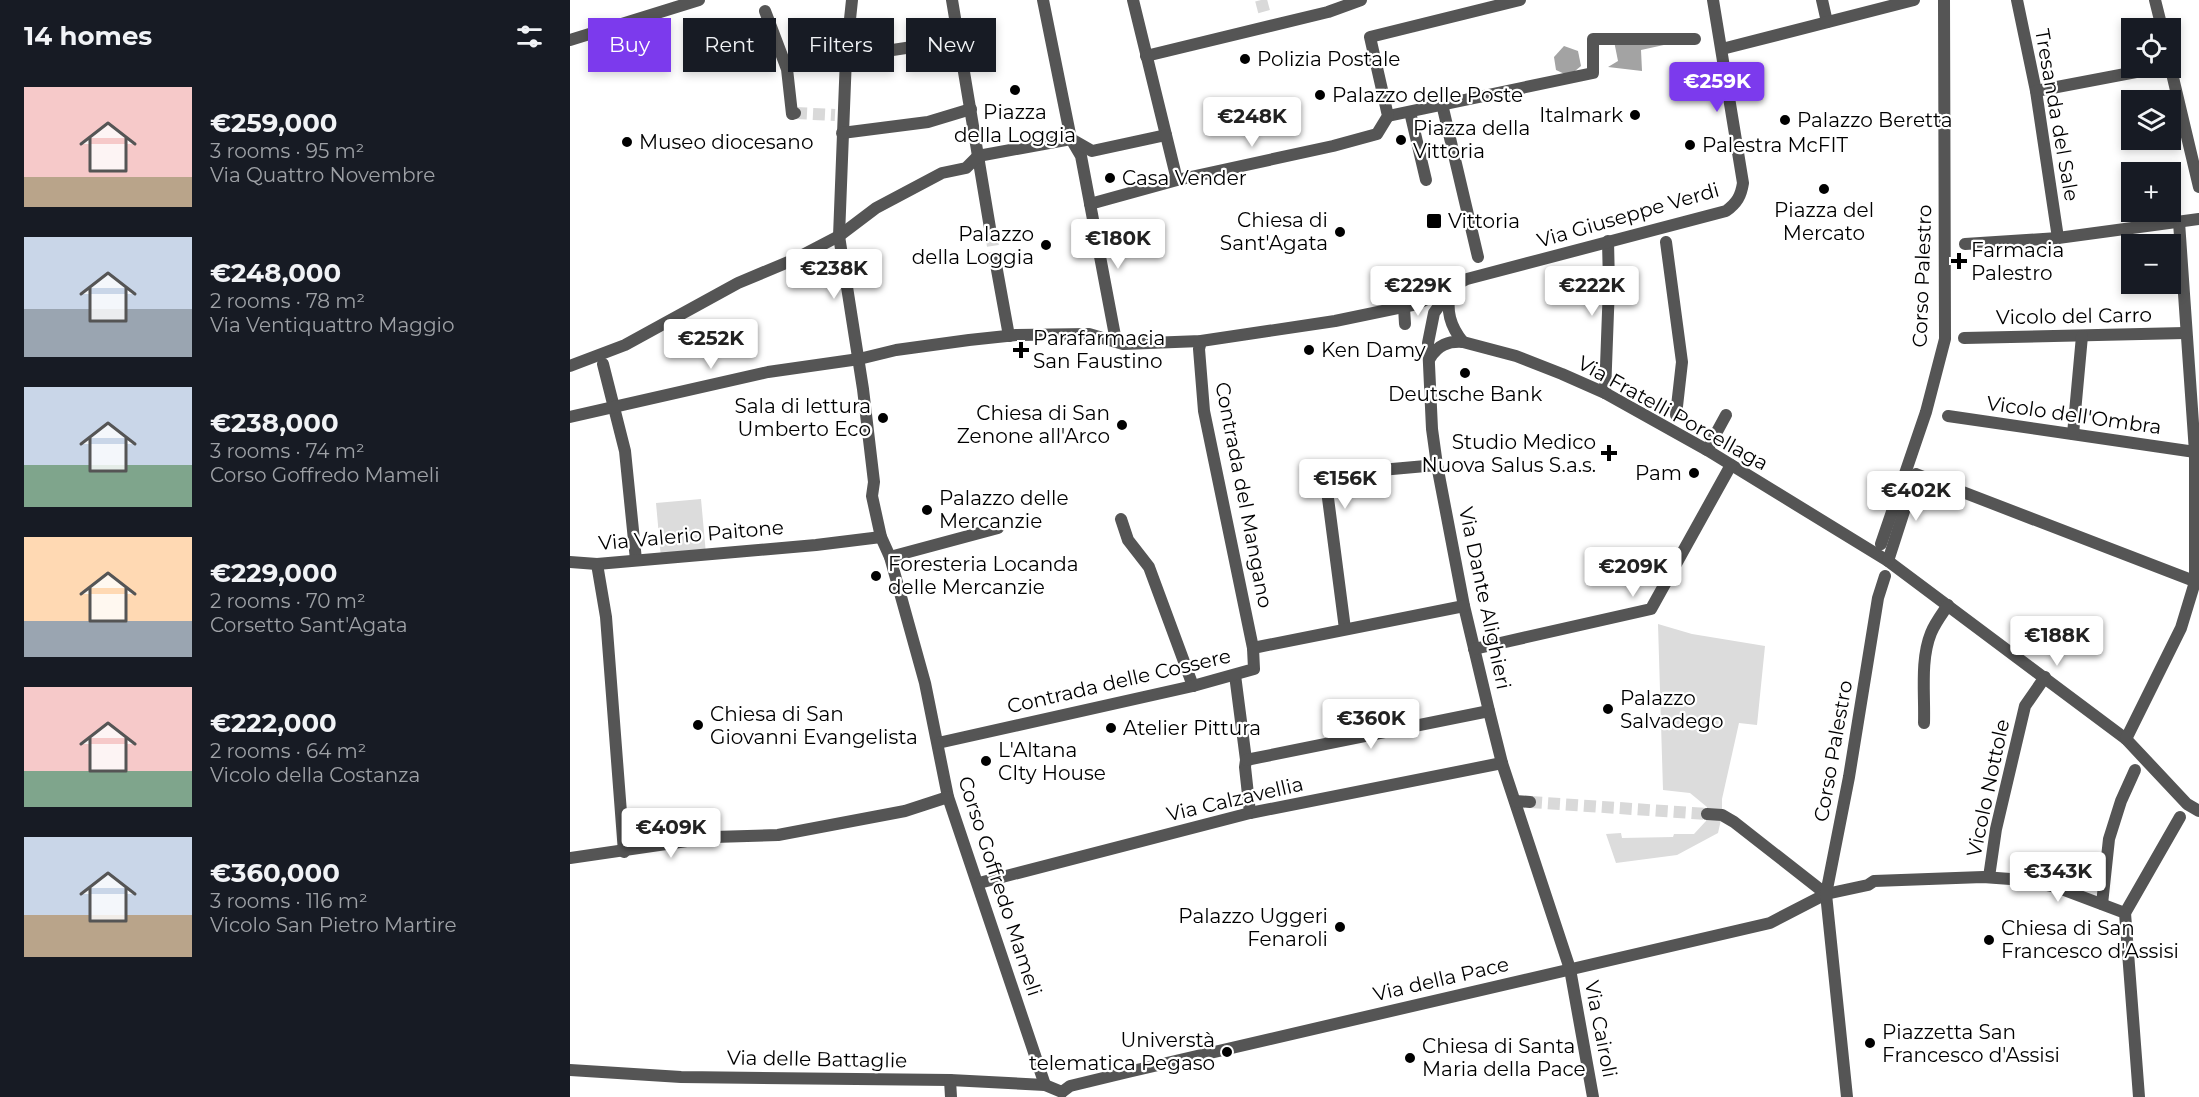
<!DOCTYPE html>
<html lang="en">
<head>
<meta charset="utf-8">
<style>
	body { margin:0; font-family:Montserrat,sans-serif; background:#20242c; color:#f1f3f6; height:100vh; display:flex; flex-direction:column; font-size:22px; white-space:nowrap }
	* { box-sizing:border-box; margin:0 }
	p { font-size:20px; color:#9ea1a6 }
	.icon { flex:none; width:33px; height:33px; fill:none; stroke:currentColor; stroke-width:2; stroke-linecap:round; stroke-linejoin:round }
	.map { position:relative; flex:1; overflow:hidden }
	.panel { display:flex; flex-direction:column; background:#171b24; width:570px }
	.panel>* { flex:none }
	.hud { position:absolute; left:18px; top:18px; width:570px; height:54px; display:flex; gap:12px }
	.controls { position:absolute; left:1551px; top:18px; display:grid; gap:12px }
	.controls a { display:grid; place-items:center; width:60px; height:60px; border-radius:0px; background:#171b24; box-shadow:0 3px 9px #0003; font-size:30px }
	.price { position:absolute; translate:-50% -51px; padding:0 14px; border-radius:6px; background:#fff; color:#222; font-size:20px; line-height:39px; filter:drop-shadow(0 2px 3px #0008) }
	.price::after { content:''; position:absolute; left:50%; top:36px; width:18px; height:14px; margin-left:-9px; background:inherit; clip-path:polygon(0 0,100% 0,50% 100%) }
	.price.selected { background:#7c3aed; color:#fff }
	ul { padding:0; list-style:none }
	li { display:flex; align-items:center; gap:18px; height:150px; padding:0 24px }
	li span { display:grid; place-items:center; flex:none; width:168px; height:120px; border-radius:0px; color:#555 }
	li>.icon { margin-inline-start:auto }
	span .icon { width:72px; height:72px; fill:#fffc; stroke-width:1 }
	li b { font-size:26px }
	h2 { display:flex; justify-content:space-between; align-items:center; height:72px; padding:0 24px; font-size:26px }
	.tag { padding:0 21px; border-radius:0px; background:#171b24; box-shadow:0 3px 9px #0003; font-size:21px; line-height:54px }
	.tag.selected { background:#7c3aed; color:#fff }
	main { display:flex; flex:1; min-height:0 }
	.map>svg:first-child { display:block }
	.green { fill:#dcdcdc }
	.water { fill:#a3a3a3 }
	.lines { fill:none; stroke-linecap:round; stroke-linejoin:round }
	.street-tunnel { stroke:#d9d9d9; stroke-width:12; stroke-dasharray:12 6; stroke-linecap:butt }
	.street { stroke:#555; stroke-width:12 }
	.poi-dot { fill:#000; stroke:#fff; stroke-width:2 }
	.labels { text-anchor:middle; stroke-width:4.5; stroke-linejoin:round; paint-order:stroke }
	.poi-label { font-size:20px; fill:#000; stroke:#fff; text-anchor:start }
	.street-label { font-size:20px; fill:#000; stroke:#fff }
</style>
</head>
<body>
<main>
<section class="panel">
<h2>14 homes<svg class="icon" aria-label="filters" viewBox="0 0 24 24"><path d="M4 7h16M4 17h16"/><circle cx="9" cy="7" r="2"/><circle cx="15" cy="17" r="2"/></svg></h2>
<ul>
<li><span style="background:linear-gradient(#f6c9c9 75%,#b9a48a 0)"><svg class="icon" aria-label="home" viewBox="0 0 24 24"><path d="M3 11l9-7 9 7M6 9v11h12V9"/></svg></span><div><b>€259,000</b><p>3 rooms · 95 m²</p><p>Via Quattro Novembre</p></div></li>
<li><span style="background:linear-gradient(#c9d6e8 60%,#9aa5b1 0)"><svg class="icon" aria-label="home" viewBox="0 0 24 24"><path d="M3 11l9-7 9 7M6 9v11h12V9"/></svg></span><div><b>€248,000</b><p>2 rooms · 78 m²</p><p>Via Ventiquattro Maggio</p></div></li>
<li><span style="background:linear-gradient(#c9d6e8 65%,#7fa58c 0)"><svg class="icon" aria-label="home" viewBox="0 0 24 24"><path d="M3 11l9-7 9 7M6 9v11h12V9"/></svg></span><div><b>€238,000</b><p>3 rooms · 74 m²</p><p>Corso Goffredo Mameli</p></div></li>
<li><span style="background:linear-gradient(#ffd9b3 70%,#9aa5b1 0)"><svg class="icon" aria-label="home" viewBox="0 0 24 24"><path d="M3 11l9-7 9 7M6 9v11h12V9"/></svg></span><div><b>€229,000</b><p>2 rooms · 70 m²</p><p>Corsetto Sant'Agata</p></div></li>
<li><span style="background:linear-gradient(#f6c9c9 70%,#7fa58c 0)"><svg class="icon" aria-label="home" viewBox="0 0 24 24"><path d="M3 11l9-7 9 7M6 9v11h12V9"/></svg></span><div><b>€222,000</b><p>2 rooms · 64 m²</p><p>Vicolo della Costanza</p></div></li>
<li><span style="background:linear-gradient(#c9d6e8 65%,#b9a48a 0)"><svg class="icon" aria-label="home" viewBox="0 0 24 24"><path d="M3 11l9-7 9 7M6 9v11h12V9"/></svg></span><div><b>€360,000</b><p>3 rooms · 116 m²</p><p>Vicolo San Pietro Martire</p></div></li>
</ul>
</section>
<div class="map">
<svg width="1629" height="1097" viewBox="0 0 1629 1097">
	<rect width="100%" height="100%" fill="#fff"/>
	<!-- green -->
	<g class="green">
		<path d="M131 499 136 554 91 558 86 503Z"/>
		<path d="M1088 624 1122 634 1195 646 1187 725 1169 723 1152 799V815L1148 833 1107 855 1046 863 1036 834 1051 833 1052 838 1103 837 1104 834H1124L1136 821 1137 807 1120 793 1093 790Z"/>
	</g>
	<!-- water -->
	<g class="water">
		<path d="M1044 41H1112L1071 50 1072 71 1038 67 1048 61Z"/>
		<path d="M994 46 1008 51 1011 66 999 76 986 70 984 57Z"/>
	</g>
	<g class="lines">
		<!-- street-tunnel -->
		<g class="street-tunnel">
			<path d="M691 0 695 15"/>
			<path d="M225 113 265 115"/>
			<path d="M421 234 425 259"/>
			<path d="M960 802 1137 814"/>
		</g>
		<!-- street -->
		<g class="street">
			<path d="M282 0 276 57 269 236 293 389 304 482 302 496 311 537 320 557 355 683 378 797 475 1085"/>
			<path d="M382 0 421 234"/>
			<path d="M473 0 501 139 511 156 546 341"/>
			<path d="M563 0 607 180"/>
			<path d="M1252 0 1257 22"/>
			<path d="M1447 0 1466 91 1488 238"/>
			<path d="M1585 0 1592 28"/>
			<path d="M195 11 217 69 222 114 225 113"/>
			<path d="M0 40 129 0"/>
			<path d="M1152 49 1344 0"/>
			<path d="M576 56 758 12 791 0"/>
			<path d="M276 57 389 40"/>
			<path d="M1600 65 1629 187"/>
			<path d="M1466 91 1587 68"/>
			<path d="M872 104 908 257"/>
			<path d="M840 112 856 180"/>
			<path d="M818 116 1023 73V39H1125"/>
			<path d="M272 133 358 122 401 109"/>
			<path d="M520 204 607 180 763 146 807 134 818 116 800 37 950 0"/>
			<path d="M1096 242 1112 362 1106 415"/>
			<path d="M1395 244 1488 238 1629 219"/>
			<path d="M425 259 439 336"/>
			<path d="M880 290 864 313 858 343 862 429 867 465 894 606 919 711 932 763 1000 969 1023 1097"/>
			<path d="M880 290C876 311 880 326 893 342"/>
			<path d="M834 307 835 324"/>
			<path d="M1394 338 1615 333"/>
			<path d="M631 341 629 349 634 411 683 648"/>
			<path d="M860 358C868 345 878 341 893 342L946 356 992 374 1035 393 1137 450 1318 561 1556 739 1617 804 1629 811"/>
			<path d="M33 364 55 451 66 560"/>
			<path d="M0 366 55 345 168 283 223 260 269 236 306 208 372 173 396 168 408 156 501 139 522 151 596 135"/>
			<path d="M1035 393 1039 285 1038 241"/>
			<path d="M1378 416 1625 452"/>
			<path d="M0 417 198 372 289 359 326 350 399 340 446 335 519 334 553 344 631 341 765 321 847 304 897 279 1156 211C1167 203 1171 196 1173 183L1143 0"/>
			<path d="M1503 434 1512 336"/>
			<path d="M1137 450 1156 415"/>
			<path d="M551 519 558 540 579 567 623 686"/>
			<path d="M1311 544 1356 412 1375 339 1374 0"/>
			<path d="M320 557 428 528"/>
			<path d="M1318 561 1346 474 1629 583"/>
			<path d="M0 562 27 564 246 545 311 537"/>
			<path d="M27 564 36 617 54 852"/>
			<path d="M775 629 755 475 867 465"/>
			<path d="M904 649 1081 609 1161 465"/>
			<path d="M665 675 676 760 675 767 680 813"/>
			<path d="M1354 723C1355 695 1350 660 1361 633 1365 623 1372 614 1378 605"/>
			<path d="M1556 739 1611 628 1625 582V452L1609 222"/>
			<path d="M368 743 623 686 684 669 683 648 894 606"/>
			<path d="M676 760 919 711"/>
			<path d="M945 801 960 802"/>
			<path d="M1137 814 1152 815 1164 822 1256 894"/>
			<path d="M0 858 144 837 208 835 335 811 378 797"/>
			<path d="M1419 877 1426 829 1455 706 1475 677"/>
			<path d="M409 883 680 813 932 763"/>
			<path d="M1532 904 1539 839 1551 801 1565 770"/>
			<path d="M1555 913 1610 817"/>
			<path d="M0 1070 111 1077 380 1080 475 1085 492 1092"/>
			<path d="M380 1080 381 1097"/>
			<path d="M492 1092 500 1086 558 1072 1200 923 1256 894 1298 885 1304 881 1413 877 1454 880 1486 887 1555 913 1569 1097"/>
			<path d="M1277 1097 1256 894 1279 777 1308 598 1315 576"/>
		</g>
	</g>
	<!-- markers -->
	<g class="poi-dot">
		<circle cx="675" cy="59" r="6"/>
		<circle cx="445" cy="90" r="6"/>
		<circle cx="750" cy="95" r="6"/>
		<circle cx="1065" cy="115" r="6"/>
		<circle cx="1215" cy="120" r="6"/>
		<circle cx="831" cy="140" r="6"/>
		<circle cx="57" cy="142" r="6"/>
		<circle cx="1120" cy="145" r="6"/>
		<circle cx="540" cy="178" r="6"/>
		<circle cx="1254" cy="189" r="6"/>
		<rect x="856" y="213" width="16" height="16" rx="3"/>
		<circle cx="770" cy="232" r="6"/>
		<circle cx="476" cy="245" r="6"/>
		<path d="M1386 252h6v6h6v6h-6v6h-6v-6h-6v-6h6z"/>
		<path d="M448 341h6v6h6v6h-6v6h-6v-6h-6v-6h6z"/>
		<circle cx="739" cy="350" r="6"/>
		<circle cx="895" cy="373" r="6"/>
		<circle cx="313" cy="418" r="6"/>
		<circle cx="552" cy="425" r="6"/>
		<path d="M1036 444h6v6h6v6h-6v6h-6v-6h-6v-6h6z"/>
		<circle cx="1124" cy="473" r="6"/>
		<circle cx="357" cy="510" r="6"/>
		<circle cx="306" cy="576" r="6"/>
		<circle cx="1038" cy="709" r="6"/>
		<circle cx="128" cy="725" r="6"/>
		<circle cx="541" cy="728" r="6"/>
		<circle cx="416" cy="761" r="6"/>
		<circle cx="770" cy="927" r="6"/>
		<circle cx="1419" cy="940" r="6"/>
		<circle cx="1300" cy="1043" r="6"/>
		<circle cx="657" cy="1052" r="6"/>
		<circle cx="840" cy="1058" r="6"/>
	</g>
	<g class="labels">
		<!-- poi labels -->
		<g class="poi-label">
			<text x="687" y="66">Polizia Postale</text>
			<text x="762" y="102">Palazzo delle Poste</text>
			<text x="445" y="119" text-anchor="middle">Piazza<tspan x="445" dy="23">della Loggia</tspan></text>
			<text x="1053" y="122" text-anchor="end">Italmark</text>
			<text x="1227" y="127">Palazzo Beretta</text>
			<text x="843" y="135">Piazza della<tspan x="843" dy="23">Vittoria</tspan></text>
			<text x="69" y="149">Museo diocesano</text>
			<text x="1132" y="152">Palestra McFIT</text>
			<text x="552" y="185">Casa Vender</text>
			<text x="1254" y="217" text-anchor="middle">Piazza del<tspan x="1254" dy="23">Mercato</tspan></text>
			<text x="758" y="227" text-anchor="end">Chiesa di<tspan x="758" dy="23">Sant'Agata</tspan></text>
			<text x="878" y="228">Vittoria</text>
			<text x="464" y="241" text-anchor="end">Palazzo<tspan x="464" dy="23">della Loggia</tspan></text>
			<text x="1401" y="257">Farmacia<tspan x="1401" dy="23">Palestro</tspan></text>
			<text x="463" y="345">Parafarmacia<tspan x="463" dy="23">San Faustino</tspan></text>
			<text x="751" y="357">Ken Damy</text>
			<text x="895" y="401" text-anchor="middle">Deutsche Bank</text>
			<text x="301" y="413" text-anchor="end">Sala di lettura<tspan x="301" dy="23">Umberto Eco</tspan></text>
			<text x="540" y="420" text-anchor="end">Chiesa di San<tspan x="540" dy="23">Zenone all'Arco</tspan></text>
			<text x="1026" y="449" text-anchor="end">Studio Medico<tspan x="1026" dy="23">Nuova Salus S.a.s.</tspan></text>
			<text x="1112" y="480" text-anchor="end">Pam</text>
			<text x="369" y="505">Palazzo delle<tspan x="369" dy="23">Mercanzie</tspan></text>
			<text x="318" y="571">Foresteria Locanda<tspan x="318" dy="23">delle Mercanzie</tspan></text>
			<text x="1050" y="705">Palazzo<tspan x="1050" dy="23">Salvadego</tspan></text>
			<text x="140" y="721">Chiesa di San<tspan x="140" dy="23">Giovanni Evangelista</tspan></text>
			<text x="553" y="735">Atelier Pittura</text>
			<text x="428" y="757">L'Altana<tspan x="428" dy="23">CIty House</tspan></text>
			<text x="758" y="923" text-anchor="end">Palazzo Uggeri<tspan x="758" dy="23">Fenaroli</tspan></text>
			<text x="1431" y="935">Chiesa di San<tspan x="1431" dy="23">Francesco d'Assisi</tspan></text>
			<text x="1312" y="1039">Piazzetta San<tspan x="1312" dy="23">Francesco d'Assisi</tspan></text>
			<text x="645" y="1047" text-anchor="end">Universtà<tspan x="645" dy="23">telematica Pegaso</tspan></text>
			<text x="852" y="1053">Chiesa di Santa<tspan x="852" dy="23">Maria della Pace</tspan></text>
		</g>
		<!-- street labels -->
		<g class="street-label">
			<text transform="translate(1487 115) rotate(80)" y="7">Tresanda del Sale</text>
			<text transform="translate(1058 215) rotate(-16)" y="7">Via Giuseppe Verdi</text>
			<text transform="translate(1352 276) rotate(-88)" y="7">Corso Palestro</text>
			<text transform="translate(1504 316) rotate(-1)" y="7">Vicolo del Carro</text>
			<text transform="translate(1103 413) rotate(29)" y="7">Via Fratelli Porcellaga</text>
			<text transform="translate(1504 415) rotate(8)" y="7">Vicolo dell'Ombra</text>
			<text transform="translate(674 495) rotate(79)" y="7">Contrada del Mangano</text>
			<text transform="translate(121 535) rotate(-5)" y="7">Via Valerio Paitone</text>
			<text transform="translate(915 598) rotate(78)" y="7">Via Dante Alighieri</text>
			<text transform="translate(549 681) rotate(-13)" y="7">Contrada delle Cossere</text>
			<text transform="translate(1263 751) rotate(-80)" y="7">Corso Palestro</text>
			<text transform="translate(1418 788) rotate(-78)" y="7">Vicolo Nottole</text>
			<text transform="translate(665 799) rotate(-13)" y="7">Via Calzavellia</text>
			<text transform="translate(430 886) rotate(72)" y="7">Corso Goffredo Mameli</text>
			<text transform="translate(871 979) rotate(-13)" y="7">Via della Pace</text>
			<text transform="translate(1031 1029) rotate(79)" y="7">Via Cairoli</text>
			<text transform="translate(247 1059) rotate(1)" y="7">Via delle Battaglie</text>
		</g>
	</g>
</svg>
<div class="controls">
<a><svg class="icon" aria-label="locate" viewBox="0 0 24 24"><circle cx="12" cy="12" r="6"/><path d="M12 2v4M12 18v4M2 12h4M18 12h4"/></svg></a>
<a><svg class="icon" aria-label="layers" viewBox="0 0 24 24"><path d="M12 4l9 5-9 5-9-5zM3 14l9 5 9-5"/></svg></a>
<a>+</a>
<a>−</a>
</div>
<b class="price selected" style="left:1147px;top:113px">€259K</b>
<b class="price" style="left:682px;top:148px">€248K</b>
<b class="price" style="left:548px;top:270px">€180K</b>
<b class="price" style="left:264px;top:300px">€238K</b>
<b class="price" style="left:848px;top:317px">€229K</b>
<b class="price" style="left:1022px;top:317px">€222K</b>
<b class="price" style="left:141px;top:370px">€252K</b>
<b class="price" style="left:775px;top:510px">€156K</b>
<b class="price" style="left:1346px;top:522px">€402K</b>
<b class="price" style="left:1063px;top:598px">€209K</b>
<b class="price" style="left:1487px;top:667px">€188K</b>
<b class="price" style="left:801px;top:750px">€360K</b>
<b class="price" style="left:101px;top:859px">€409K</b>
<b class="price" style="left:1488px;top:903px">€343K</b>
<div class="hud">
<a class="tag selected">Buy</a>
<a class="tag">Rent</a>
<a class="tag">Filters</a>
<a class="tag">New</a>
</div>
</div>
</main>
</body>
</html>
